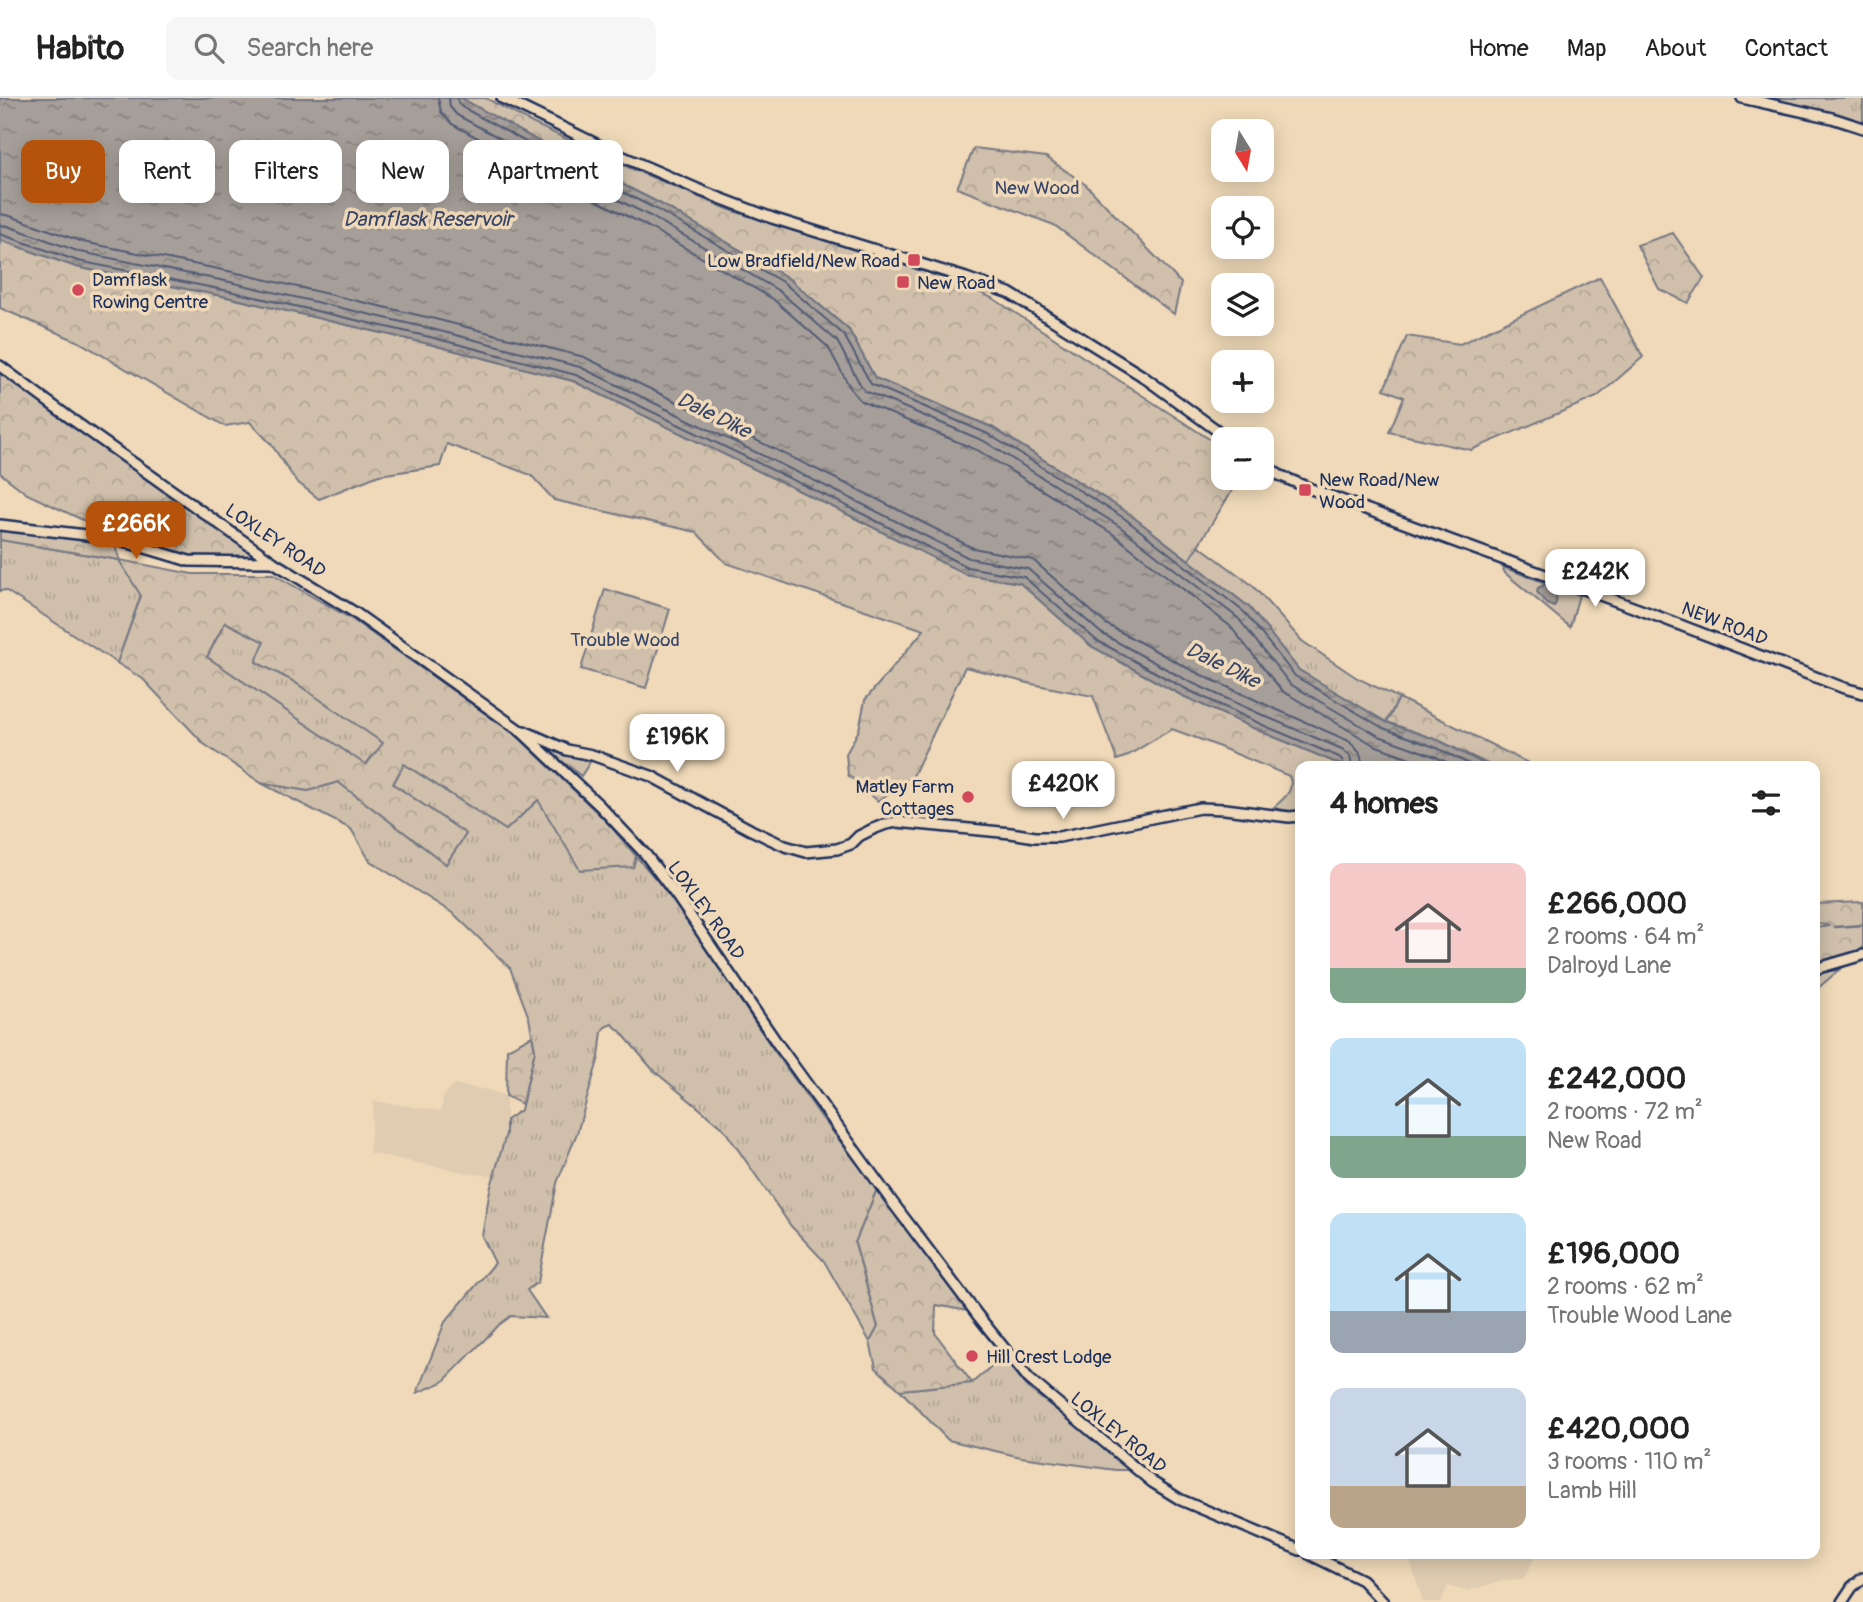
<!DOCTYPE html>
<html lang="en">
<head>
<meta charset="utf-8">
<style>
	body { margin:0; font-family:Pangolin,sans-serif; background:#f6f6f6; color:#222; height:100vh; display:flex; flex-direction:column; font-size:26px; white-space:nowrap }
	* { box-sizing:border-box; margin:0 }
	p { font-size:23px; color:#767676 }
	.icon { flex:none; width:38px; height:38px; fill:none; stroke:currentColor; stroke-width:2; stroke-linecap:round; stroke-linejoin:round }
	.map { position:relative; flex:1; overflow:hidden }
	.panel { position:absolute; left:1295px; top:663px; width:525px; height:798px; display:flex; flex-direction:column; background:#fff; border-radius:14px; box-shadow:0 4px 18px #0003 }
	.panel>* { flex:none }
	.banner { position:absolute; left:21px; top:42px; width:665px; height:63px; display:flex; gap:14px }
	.needle { width:46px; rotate:169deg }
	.tools { position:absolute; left:1211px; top:21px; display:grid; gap:14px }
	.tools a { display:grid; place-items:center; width:63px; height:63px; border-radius:14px; background:#fff; box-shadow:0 4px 18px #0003; font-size:35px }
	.price { position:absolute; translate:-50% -60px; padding:0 16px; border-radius:14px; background:#fff; color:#222; font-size:23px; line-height:46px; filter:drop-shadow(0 2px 4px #0008) }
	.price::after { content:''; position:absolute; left:50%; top:42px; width:21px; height:16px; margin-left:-10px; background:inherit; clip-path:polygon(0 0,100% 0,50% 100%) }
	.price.current { background:#b45309; color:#fff }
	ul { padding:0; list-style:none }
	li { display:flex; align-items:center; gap:21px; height:175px; padding:0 35px }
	li span { display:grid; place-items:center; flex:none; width:196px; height:140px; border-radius:14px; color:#555 }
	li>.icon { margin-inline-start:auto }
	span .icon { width:84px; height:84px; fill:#fffc; stroke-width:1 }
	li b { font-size:30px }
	h2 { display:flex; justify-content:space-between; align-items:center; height:84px; padding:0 35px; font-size:30px }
	.pill { padding:0 24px; border-radius:14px; background:#fff; box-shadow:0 4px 18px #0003; font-size:24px; line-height:63px }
	.pill.current { background:#b45309; color:#fff }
	header { display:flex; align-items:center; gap:42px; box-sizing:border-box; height:98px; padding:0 35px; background:#fff; border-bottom:2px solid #e0e0e0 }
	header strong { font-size:33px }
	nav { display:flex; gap:38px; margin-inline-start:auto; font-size:24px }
	.search { width:490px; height:63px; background:#f6f6f6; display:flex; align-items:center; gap:18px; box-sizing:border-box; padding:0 24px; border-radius:14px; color:#767676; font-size:26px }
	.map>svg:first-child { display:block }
	.built { fill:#dfccb1 }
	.grass { fill:url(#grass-tufts); stroke:#767884; stroke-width:2 }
	.forest { fill:url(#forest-crowns); stroke:#767884; stroke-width:2; fill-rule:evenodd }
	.garden { fill:#d0c0ab; stroke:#767884; stroke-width:2 }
	.water { fill:url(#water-ripples); stroke:#6e7281; stroke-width:2 }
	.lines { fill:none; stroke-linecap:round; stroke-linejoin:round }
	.shore { stroke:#535c76; stroke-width:2 }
	.stream { stroke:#6e7281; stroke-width:2.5 }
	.minor-casing { stroke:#1b2f5e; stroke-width:14 }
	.minor { stroke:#efd9b8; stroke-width:9 }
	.poi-dot { fill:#d1495b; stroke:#efd9b8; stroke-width:2.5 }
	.labels { text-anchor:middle; stroke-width:7; stroke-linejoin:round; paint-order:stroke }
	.park-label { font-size:19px; fill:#36456a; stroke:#efd9b8 }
	.poi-label { font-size:19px; fill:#1b2f5e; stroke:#efd9b8; text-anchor:start }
	.street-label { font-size:19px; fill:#1b2f5e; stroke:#efd9b8 }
	.water-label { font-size:21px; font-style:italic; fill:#37456a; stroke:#efd9b8 }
</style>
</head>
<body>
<header>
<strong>Habito</strong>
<div class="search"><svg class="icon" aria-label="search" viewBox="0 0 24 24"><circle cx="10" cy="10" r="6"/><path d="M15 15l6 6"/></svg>Search here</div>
<nav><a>Home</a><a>Map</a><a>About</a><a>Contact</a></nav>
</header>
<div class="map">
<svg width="1863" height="1504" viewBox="0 0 1863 1504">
	<defs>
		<pattern id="grass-tufts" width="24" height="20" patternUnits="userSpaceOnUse" patternTransform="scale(1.75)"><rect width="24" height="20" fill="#d0c0ab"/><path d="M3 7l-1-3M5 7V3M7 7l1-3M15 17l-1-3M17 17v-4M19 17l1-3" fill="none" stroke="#b2a596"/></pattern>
		<pattern id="forest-crowns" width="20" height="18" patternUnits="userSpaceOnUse" patternTransform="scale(1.75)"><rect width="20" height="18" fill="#d0c0ab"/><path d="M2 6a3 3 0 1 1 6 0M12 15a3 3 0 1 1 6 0" fill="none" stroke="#b2a596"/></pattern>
		<pattern id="water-ripples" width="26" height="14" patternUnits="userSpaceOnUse" patternTransform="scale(1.75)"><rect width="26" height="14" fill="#a69f99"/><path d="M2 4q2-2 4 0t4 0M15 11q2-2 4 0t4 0" fill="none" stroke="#868280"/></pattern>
	</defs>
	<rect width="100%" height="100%" fill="#efd9b8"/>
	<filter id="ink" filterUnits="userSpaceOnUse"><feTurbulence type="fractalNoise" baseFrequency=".0143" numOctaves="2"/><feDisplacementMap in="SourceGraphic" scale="14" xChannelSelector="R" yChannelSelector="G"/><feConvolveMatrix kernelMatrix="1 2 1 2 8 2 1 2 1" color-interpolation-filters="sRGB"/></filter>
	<g filter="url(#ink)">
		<!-- built -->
		<g class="built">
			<path d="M457 987 488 992 506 998V1036L494 1078 473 1076 369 1055 374 1003 441 1013 443 1000 450 989Z"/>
			<path d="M1408 1456H1536L1524 1481 1505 1482 1466 1493 1448 1488 1441 1504H1423Z"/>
		</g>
		<!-- grass -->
		<g class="grass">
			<path d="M1765 0H1863V25L1830 15Z"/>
			<path d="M0 442 119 462 141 497 117 565 5 492 0 493Z"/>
			<path d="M1198 447 1252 487 1302 543 1357 580 1399 600 1386 624 1299 572 1249 509 1189 462Z"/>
			<path d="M225 524 265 544 256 564 293 583 384 645 365 667 207 559Z"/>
			<path d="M404 666 506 732 538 702 633 769 636 758 672 800 704 840 709 853 736 896 773 951 822 1020 877 1091 855 1145 878 1229 870 1244 824 1163 791 1128 723 1030 653 972 621 934 612 926 605 929 602 933 599 959 577 1035 557 1085 538 1184 527 1192 546 1220 511 1218 499 1227 443 1284 417 1295 445 1224 495 1165 482 1138 490 1092 506 1036V1022L521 1012 535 952 529 920 510 870 454 816 370 763 351 731 261 685 308 693 338 684 446 766 466 736 393 686Z"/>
			<path d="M1003 1258 1029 1291 1080 1330 1131 1372H1116L1021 1359 948 1342 900 1292 972 1285Z"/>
		</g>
		<!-- forest -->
		<g class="forest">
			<path d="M461 0H486L532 25 630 70 730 112 963 186 994 201 1223 350V380H1240L1189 462 1128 415 992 329 875 280 849 232 788 180 659 105 556 53Z"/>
			<path d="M974 50 1046 59 1086 87 1181 185 1174 216 1054 127 957 90Z"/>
			<path d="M1673 135 1704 180 1688 205 1659 191 1637 147Z"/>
			<path d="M0 142 76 169 227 199 429 246 573 283 841 413 965 476 1020 485 1091 548 1181 597 1262 634 1344 668H1300V712L1290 713 1273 710C1283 701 1296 693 1289 678L1210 645 1172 631 1125 659 1117 662 1093 598 1032 586 965 569 913 678 878 703 848 677 846 656 859 632 865 602 924 532 726 465 696 434 554 402 531 377 447 346 440 368 379 377 319 401 296 383 271 346 250 324 225 328 79 244 0 210Z"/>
			<path d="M1600 179 1643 259 1597 299 1471 352 1389 334 1404 299 1384 291 1407 238 1460 246Z"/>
			<path d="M0 274 259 461 189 457 111 435 27 396 0 375Z"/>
			<path d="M0 427 112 440 120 462 192 476H273L353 522 517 638 607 724 636 758 633 769 580 772 538 702 506 732 404 666 393 686 466 736 446 766 338 684 308 693 261 685 204 646 143 581 117 565 141 498 119 462 0 442ZM225 524 264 544 256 564 293 583 383 645 366 667 207 559Z"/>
			<path d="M605 491 670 511 646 590 581 571Z"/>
			<path d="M1399 600 1534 668H1492L1440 643 1387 624Z"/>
			<path d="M542 647 590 664 581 678Z"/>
			<path d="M1863 804V852L1815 867V830L1830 828 1815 825V806Z"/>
			<path d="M1839 872 1817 891 1815 892V875Z"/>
			<path d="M532 938 535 952 522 1006 506 998 507 951Z"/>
			<path d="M877 1091 968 1213 936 1207 935 1235 972 1285 900 1292 876 1270 870 1244 878 1229 855 1145Z"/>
		</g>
		<!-- garden -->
		<path class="garden" d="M1502 469 1579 497 1570 529 1505 475Z"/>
		<!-- water -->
		<g class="water">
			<path d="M0 0H461L556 53 659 105 788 180 849 232 875 280 991 329 1128 415 1249 509 1299 572 1386 624 1440 643 1488 668H1344L1262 634 1181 597 1091 548 1020 485 965 476 841 413 573 283 429 246 227 199 76 169 0 142Z"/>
			<path d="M1546 486C1555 492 1560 499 1554 509L1547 506 1537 494 1538 490Z"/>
		</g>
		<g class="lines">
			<!-- shore -->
			<g class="shore">
				<path d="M438 0 441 14 452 26 544 76 647 128 773 201 828 249 852 293 861 303 979 353 1113 436 1230 528 1278 588 1284 594 1374 647 1432 668"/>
				<path d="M449 0 450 9 457 17 549 67 652 119 779 193 837 243 861 288 865 293 984 343 1119 428 1238 520 1290 586 1379 638 1434 658 1454 668"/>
				<path d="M458 0V5L462 9 553 59 656 111 784 185 844 237 871 286 988 336 1124 420 1244 514 1295 578 1383 630 1437 650 1473 668"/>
				<path d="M0 116 10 118 83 144 233 174 435 221 584 259 853 389 973 450 1033 462 1106 526 1193 573 1273 610 1349 643 1360 655 1363 668"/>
				<path d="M0 127 8 128 80 154 230 184 432 231 580 269 848 399 969 460 1028 471 1101 535 1188 583 1269 620 1342 651 1350 658 1352 668"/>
				<path d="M0 136 78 163 229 193 430 239 576 277 845 407 967 469 1024 479 1096 542 1184 590 1265 628 1339 659 1343 663V668"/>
			</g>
			<!-- stream -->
			<path class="stream" d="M1835 829 1863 827"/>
			<!-- minor casing -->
			<g class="minor-casing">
				<g id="minor">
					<path d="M502 0 621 58 704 94 772 120 966 180 1009 195 1141 277 1229 341"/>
					<path d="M1742 0 1832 20 1863 30"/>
					<path d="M0 268 70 320 273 464 354 514 522 634 600 708 646 757 676 797 777 945 893 1105 979 1219 1029 1281 1152 1384 1181 1402 1300 1452"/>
					<path d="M1262 365 1279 377 1311 391 1649 515 1844 590 1863 595"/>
					<path d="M0 427 112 440 189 463 273 464"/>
					<path d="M524 633 567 652 592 657 651 678 751 732 785 748 806 754 837 751 851 746 859 738 873 731 886 726 897 724 1011 735 1035 739H1059L1200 710 1225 711 1289 719 1300 718"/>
					<path d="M1815 871 1863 857"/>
					<path d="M1309 1456 1362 1482 1383 1504"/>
					<path d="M1842 1504 1852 1489 1863 1480"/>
				</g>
			</g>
			<!-- minor -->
			<use href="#minor" class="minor"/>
		</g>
	</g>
	<!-- markers -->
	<g class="poi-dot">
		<rect x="907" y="155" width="14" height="14" rx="3.5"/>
		<rect x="896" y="177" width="14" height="14" rx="3.5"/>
		<circle cx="78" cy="192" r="7"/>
		<rect x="1298" y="385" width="14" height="14" rx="3.5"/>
		<circle cx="968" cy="699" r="7"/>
		<circle cx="972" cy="1258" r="7"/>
	</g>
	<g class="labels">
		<!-- park labels -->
		<g class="park-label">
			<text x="1037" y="96">New Wood</text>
			<text x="625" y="548">Trouble Wood</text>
		</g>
		<!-- poi labels -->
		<g class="poi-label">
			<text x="900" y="169" text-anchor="end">Low Bradfield/New Road</text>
			<text x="92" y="188">Damflask<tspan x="92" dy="22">Rowing Centre</tspan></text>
			<text x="917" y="191">New Road</text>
			<text x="1319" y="388">New Road/New<tspan x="1319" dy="22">Wood</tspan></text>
			<text x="954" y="695" text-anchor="end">Matley Farm<tspan x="954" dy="22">Cottages</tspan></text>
			<text x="986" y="1265">Hill Crest Lodge</text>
		</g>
		<!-- street labels -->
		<g class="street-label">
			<text transform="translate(276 442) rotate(34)" y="7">LOXLEY ROAD</text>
			<text transform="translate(1725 525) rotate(21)" y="7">NEW ROAD</text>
			<text transform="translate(707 812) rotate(54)" y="7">LOXLEY ROAD</text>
			<text transform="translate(1119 1334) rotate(39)" y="7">LOXLEY ROAD</text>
		</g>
		<!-- water labels -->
		<g class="water-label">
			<text x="428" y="128">Damflask Reservoir</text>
			<text transform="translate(714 317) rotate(26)" y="7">Dale Dike</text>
			<text transform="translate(1223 567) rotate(26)" y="7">Dale Dike</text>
		</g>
	</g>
</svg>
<div class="tools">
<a><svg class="needle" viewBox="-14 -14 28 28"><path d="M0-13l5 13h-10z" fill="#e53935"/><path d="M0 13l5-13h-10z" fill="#767676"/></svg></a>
<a><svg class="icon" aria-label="locate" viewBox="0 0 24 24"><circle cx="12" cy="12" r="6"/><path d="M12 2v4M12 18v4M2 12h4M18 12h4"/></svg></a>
<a><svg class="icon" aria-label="layers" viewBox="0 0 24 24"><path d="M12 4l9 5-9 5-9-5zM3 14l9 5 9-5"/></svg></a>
<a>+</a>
<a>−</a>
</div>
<b class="price current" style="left:136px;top:463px">£266K</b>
<b class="price" style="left:1595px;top:511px">£242K</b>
<b class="price" style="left:677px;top:676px">£196K</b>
<b class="price" style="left:1063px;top:723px">£420K</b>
<div class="banner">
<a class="pill current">Buy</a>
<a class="pill">Rent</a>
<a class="pill">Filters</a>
<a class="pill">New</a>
<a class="pill">Apartment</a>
</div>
<section class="panel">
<h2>4 homes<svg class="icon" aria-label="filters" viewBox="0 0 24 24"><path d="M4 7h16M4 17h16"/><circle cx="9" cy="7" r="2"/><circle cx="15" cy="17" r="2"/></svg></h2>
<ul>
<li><span style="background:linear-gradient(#f6c9c9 75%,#7fa58c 0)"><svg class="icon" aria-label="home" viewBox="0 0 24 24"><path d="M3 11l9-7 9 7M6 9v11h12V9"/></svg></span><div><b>£266,000</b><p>2 rooms · 64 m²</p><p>Dalroyd Lane</p></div></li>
<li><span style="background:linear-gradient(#bfe0f5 70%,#7fa58c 0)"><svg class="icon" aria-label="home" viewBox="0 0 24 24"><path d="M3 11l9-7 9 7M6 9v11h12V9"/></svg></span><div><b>£242,000</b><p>2 rooms · 72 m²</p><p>New Road</p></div></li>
<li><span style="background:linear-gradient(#bfe0f5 70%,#9aa5b1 0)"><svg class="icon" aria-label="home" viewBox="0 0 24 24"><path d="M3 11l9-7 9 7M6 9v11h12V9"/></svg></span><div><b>£196,000</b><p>2 rooms · 62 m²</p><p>Trouble Wood Lane</p></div></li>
<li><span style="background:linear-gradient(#c9d6e8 70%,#b9a48a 0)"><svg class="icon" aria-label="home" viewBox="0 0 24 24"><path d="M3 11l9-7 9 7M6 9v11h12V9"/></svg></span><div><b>£420,000</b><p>3 rooms · 110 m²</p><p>Lamb Hill</p></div></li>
</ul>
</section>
</div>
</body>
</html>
